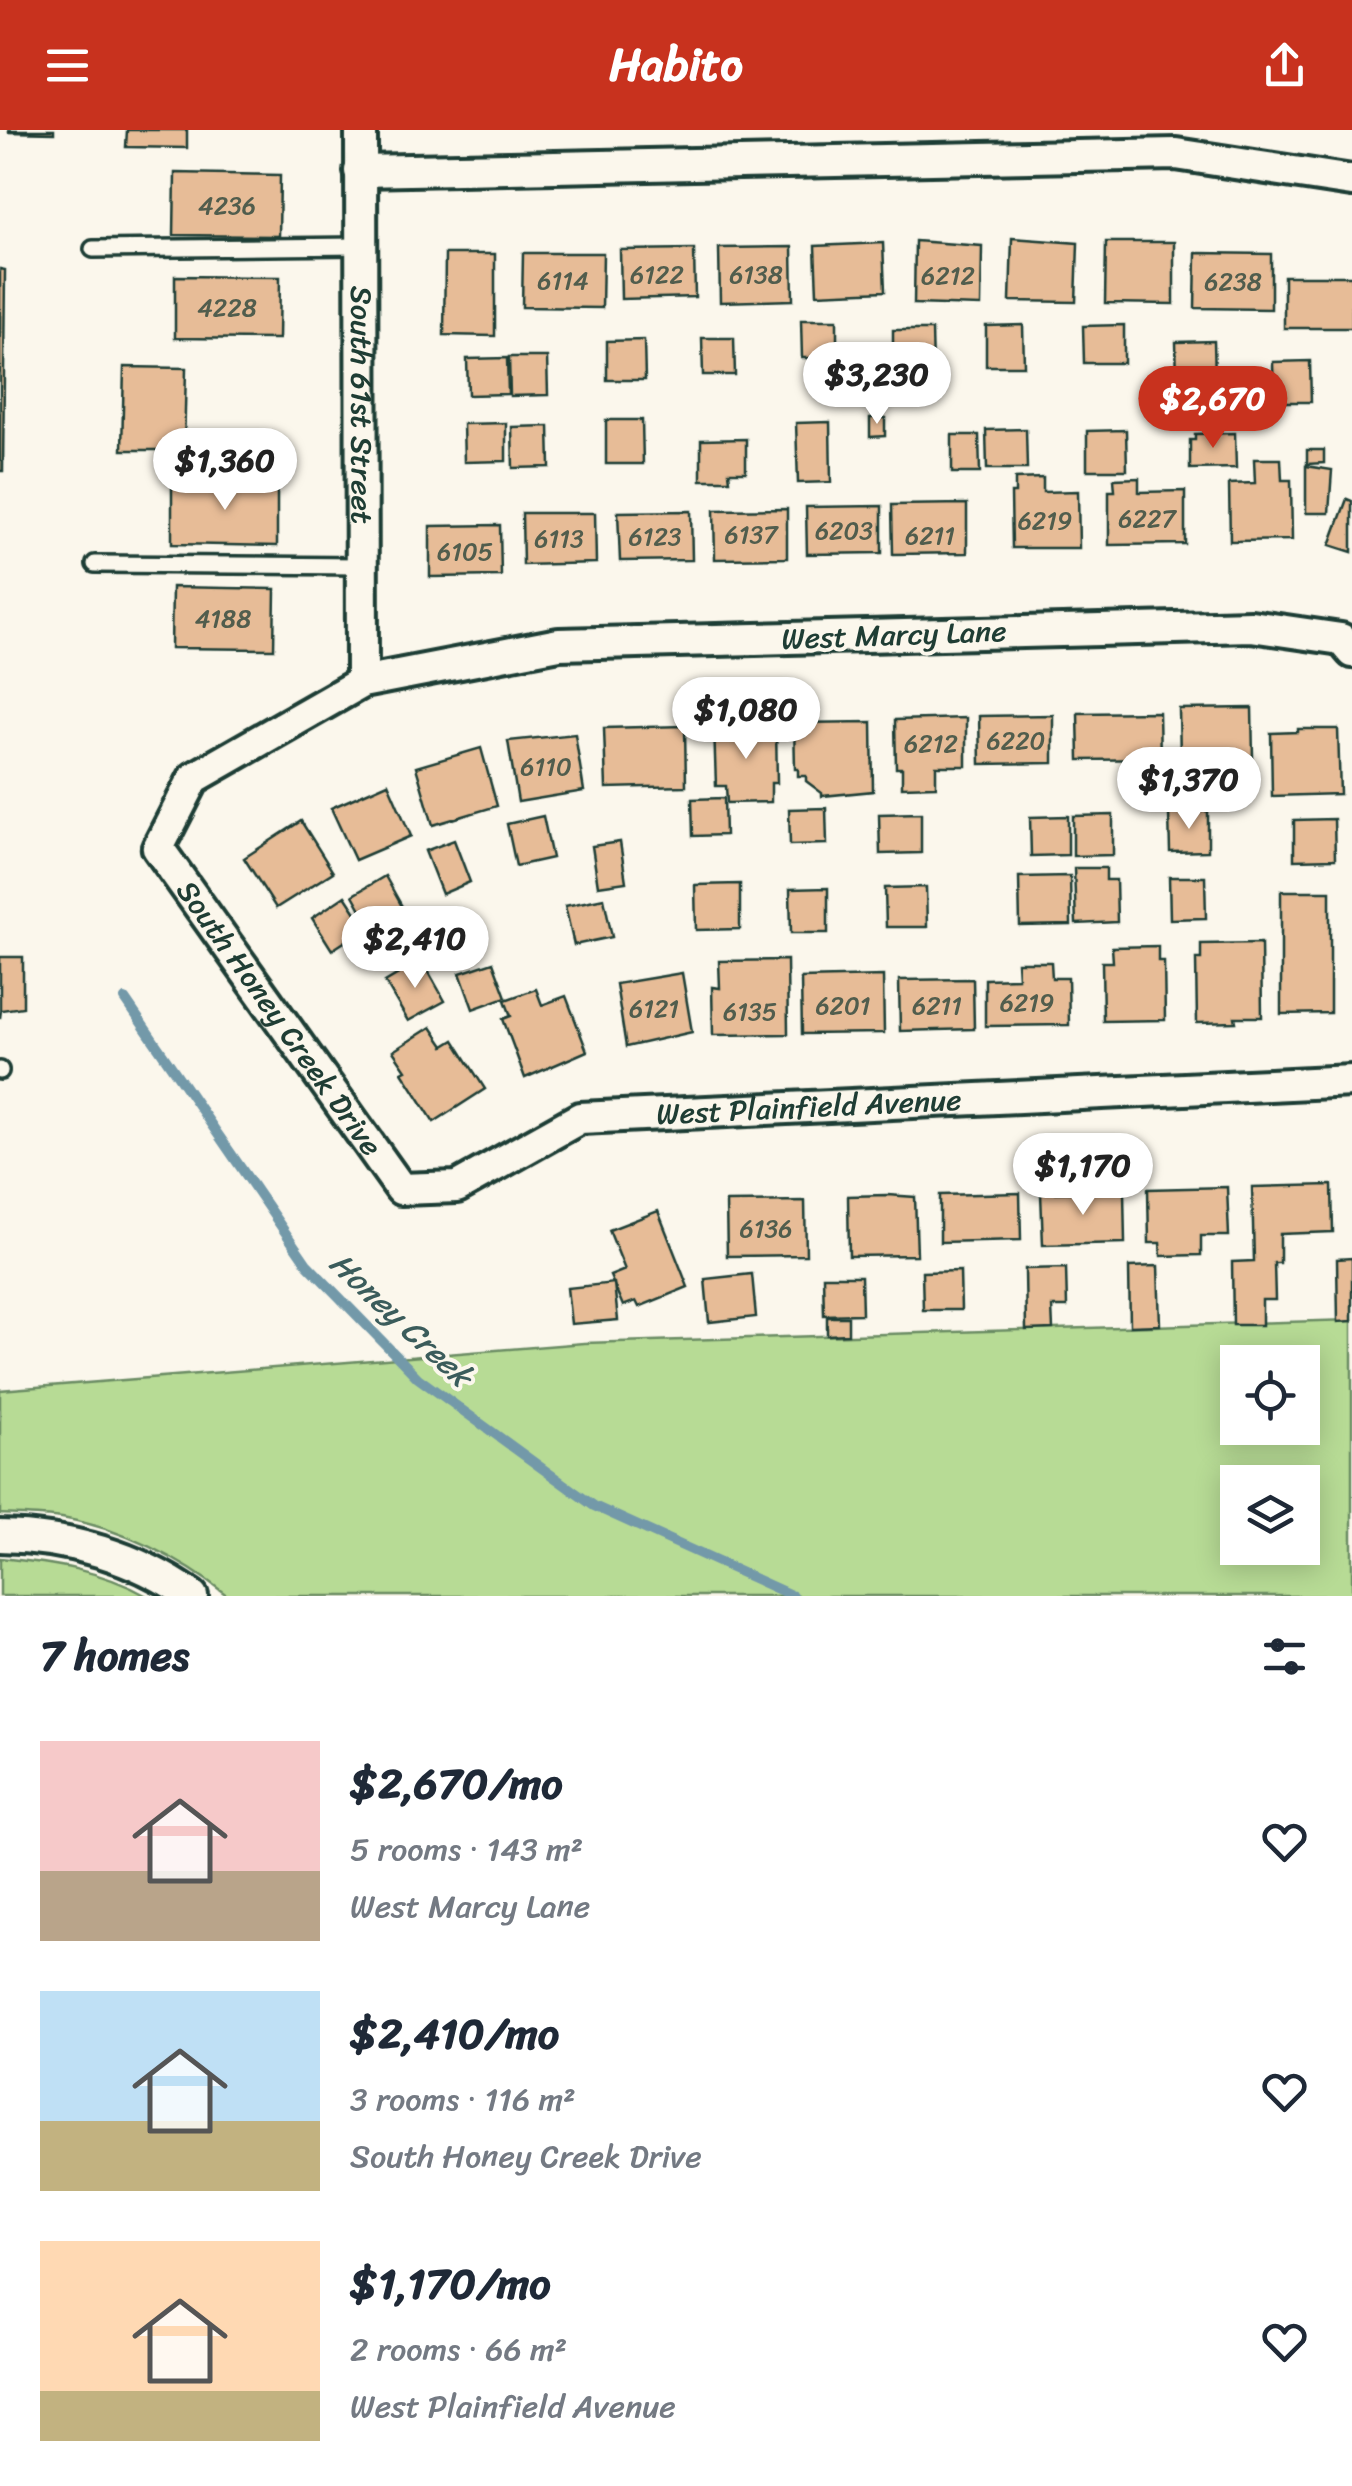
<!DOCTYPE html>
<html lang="en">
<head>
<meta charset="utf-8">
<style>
	body { margin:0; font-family:Sriracha,sans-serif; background:#f6f6f7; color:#1f2937; height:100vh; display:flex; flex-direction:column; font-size:38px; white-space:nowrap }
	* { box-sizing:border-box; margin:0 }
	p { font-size:32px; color:#747a83 }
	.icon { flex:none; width:55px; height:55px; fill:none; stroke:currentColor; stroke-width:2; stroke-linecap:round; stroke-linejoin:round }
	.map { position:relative; height:1466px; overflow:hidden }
	.details { display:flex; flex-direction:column; background:#fff; flex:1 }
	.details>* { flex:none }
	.fabs { position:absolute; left:1220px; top:1215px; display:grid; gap:20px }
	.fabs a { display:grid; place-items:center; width:100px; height:100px; border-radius:0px; background:#fff; box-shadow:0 5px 25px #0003; font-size:50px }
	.price { position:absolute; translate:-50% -85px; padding:0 22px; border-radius:35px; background:#fff; color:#222; font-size:32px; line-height:65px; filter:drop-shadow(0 2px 5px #0008) }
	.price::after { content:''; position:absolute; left:50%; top:60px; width:30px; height:22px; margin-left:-15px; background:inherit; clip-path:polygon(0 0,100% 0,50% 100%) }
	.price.selected { background:#c8321e; color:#fff }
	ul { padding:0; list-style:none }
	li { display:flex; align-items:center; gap:30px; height:250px; padding:0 40px }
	li span { display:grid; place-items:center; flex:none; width:280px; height:200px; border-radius:0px; color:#555 }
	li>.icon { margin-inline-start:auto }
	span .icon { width:120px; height:120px; fill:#fffc; stroke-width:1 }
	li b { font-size:42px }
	h2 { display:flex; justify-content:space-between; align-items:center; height:120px; padding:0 40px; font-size:42px }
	header { display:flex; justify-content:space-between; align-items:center; height:130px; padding:0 40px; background:#c8321e; color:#fff; font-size:45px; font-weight:800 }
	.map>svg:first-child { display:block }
	.green { fill:#b7db95; stroke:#6b8c64; stroke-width:2.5; fill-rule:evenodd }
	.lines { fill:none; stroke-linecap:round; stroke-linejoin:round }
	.stream { stroke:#7399a9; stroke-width:10 }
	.building { fill:#e7bc97; stroke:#1f3d34; stroke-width:2.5 }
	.service-casing { stroke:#1f3d34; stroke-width:22 }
	.minor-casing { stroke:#1f3d34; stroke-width:38 }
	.service { stroke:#fbf7ec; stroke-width:15 }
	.minor { stroke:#fbf7ec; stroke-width:30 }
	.labels { text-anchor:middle; stroke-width:8; stroke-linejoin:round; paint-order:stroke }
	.number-label { font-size:25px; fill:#515d4d }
	.street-label { font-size:30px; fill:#1f3d34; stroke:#fbf7ec }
	.water-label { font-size:32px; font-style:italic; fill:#3b5c5b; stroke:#fbf7ec }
</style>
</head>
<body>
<header><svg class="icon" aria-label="menu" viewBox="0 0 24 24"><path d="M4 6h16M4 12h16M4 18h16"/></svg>Habito<svg class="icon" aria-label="share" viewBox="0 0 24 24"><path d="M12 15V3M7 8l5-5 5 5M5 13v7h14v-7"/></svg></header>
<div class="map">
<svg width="1352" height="1466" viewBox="0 0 1352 1466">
	<rect width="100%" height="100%" fill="#fbf7ec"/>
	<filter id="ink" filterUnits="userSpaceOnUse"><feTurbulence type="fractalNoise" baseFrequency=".01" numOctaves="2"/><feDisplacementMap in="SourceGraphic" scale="20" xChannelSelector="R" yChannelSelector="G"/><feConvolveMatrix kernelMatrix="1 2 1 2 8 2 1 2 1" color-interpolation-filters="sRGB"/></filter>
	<g filter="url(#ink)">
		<!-- green -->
		<g class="green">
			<path d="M1352 1190V1466H228C182 1429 121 1398 62 1388 42 1385 20 1385 0 1384V1260L584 1213ZM1238 1232H1302V1298H1238ZM1238 1352H1302V1418H1238Z"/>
			<path d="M0 1428C52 1433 101 1440 147 1466H0Z"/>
		</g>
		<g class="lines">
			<!-- stream -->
			<path class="stream" d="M125 869 307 1134 418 1248 594 1376 793 1466"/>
		</g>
		<!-- building -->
		<g class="building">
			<path d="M9 0H54V3L9 2Z"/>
			<path d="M127 0H187V18L126 17Z"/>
			<path d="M175 43 280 45 279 106 174 105Z"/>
			<path d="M1012 108 1078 113 1076 172 1010 171Z"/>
			<path d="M915 111 982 116 981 176 914 174Z"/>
			<path d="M1106 112H1174V174L1105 173Z"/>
			<path d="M883 113 885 161 817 164 815 116Z"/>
			<path d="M792 117 793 170 720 172 719 118Z"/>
			<path d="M694 119 695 167 621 169 620 120Z"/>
			<path d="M523 123H603L602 178 522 177Z"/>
			<path d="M1196 123 1271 124V179L1195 178Z"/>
			<path d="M445 124H495V206L444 205Z"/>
			<path d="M0 139 5 140 3 341H0Z"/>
			<path d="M175 146 280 147 279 209 175 208Z"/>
			<rect x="1284" y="146" width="68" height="52"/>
			<path d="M801 190H837V228H802Z"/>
			<path d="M1023 195 1024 236H986V196Z"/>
			<path d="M1124 195V233H1084L1083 196Z"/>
			<path d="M893 200H932L933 238H893Z"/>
			<path d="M702 208H734L735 245H703Z"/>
			<path d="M644 210 645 250H607V211Z"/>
			<path d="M1214 211 1215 249H1177L1176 212Z"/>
			<path d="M509 227H547L548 265 510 266Z"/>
			<path d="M507 228 508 264 468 265 467 229Z"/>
			<path d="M1310 231 1311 272H1274L1273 232Z"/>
			<path d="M124 237 186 238 184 320H122Z"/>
			<path d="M870 288H885V306L870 307Z"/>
			<path d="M606 290H642L643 334H606Z"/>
			<path d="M830 292 831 352 798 353 796 293Z"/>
			<path d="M506 293V331L464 332 463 294Z"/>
			<path d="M549 296 550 337 513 338 512 297Z"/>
			<path d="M1026 299 1027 339H987L986 300Z"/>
			<path d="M1126 300 1127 340H1087V301Z"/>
			<path d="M1235 303 1236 338 1190 339V310H1195V304Z"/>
			<path d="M952 305H979L980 343H952Z"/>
			<path d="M746 309V342H729L730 350H701V310Z"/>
			<path d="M1307 320H1324V333L1307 334Z"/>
			<path d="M1254 329H1281L1282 350H1291L1292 410 1230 411 1229 354 1255 353Z"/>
			<path d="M1306 336 1332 340 1329 383H1306Z"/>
			<path d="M1043 348V362L1078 361 1079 418H1012L1011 363H1015V349Z"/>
			<path d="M1139 348V362L1185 361V414L1109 415V361H1115L1114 349Z"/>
			<path d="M172 351 277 352V416L172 414Z"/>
			<path d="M1347 369 1352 371V422L1330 415Z"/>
			<path d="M967 374V423L893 424 892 375Z"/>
			<path d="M882 376V423L807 424 806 377Z"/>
			<path d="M787 379V428L715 429 714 380Z"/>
			<path d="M691 381 692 430 620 431 618 382Z"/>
			<path d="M522 383H595L596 433 523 435Z"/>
			<path d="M500 395 501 446 430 447V396Z"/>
			<path d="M172 457 275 459 274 519 171 518Z"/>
			<path d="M1252 578 1253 628 1180 629 1179 579Z"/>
			<path d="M1159 582 1160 629 1079 630 1078 583Z"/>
			<path d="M1053 585V633L980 634 979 586Z"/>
			<path d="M966 588V636H936V656L902 657V638H896L895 590Z"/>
			<path d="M740 592H754V597H776L777 653H771V672L727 673 726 656H716L714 596H740Z"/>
			<path d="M872 592 873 661 822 666V663L806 651V646H798V639H795L794 593Z"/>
			<path d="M685 596 686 656 606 658 604 598Z"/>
			<path d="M1298 599H1338L1340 664 1272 666 1271 603 1298 602Z"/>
			<path d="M575 604 584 661 518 672 508 611Z"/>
			<path d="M481 618 497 676 433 695 416 637Z"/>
			<path d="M388 653 411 706 355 730 331 678Z"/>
			<path d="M724 668 725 705 693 706 692 669Z"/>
			<path d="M826 678 827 714 790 715 789 679Z"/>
			<path d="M1208 681V721L1170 722 1169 683Z"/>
			<path d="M921 683V723L880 724 879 684Z"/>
			<path d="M1113 685V725L1073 726V686Z"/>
			<path d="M543 686 552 728 516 736 507 694Z"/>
			<path d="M1068 686V725L1031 726 1030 687Z"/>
			<path d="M1334 689 1335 729 1294 730V690Z"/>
			<path d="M301 691 333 742 276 778 244 728Z"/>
			<path d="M454 710 470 752 442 764 425 721Z"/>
			<path d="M620 712 626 752 598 756 592 716Z"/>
			<path d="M1074 738H1106V750H1116L1117 792 1076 794Z"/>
			<path d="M385 746 404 780 372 799 353 765Z"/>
			<path d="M1070 746 1071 795 1020 796 1019 747Z"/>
			<path d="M1169 747H1205L1206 788 1170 789Z"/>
			<path d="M740 754V799L696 800 695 755Z"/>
			<path d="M926 757 927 797H886L885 758Z"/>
			<path d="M828 758V803H791L790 759Z"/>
			<path d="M1281 761H1330V883L1281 884Z"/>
			<path d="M345 766 366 798 332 820 312 788Z"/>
			<path d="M604 768 612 807 574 815 565 776Z"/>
			<path d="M1261 813 1262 887H1235L1236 892 1197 893 1196 829H1201V814Z"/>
			<path d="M1158 816V831H1164L1165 890 1103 891 1102 832H1113L1112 817Z"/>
			<path d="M0 827H23V877L1 880 0 888Z"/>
			<path d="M422 830 445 871 408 891 385 852Z"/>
			<path d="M787 830 788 904 713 905 712 857 720 858 719 831Z"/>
			<path d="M493 832 506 867 473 879 460 843Z"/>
			<path d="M1017 832H1051L1052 848H1068L1069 895 985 896V849L1018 848Z"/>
			<path d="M682 843 692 902 626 917 616 854Z"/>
			<path d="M883 846 884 903 802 904 801 848Z"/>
			<path d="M973 849 974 899 900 901 899 850Z"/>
			<path d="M536 859 542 875 566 866 587 921 525 948 503 889 511 886 505 870Z"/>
			<path d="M431 897 444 916 454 910 485 959 434 992 402 942 406 940 393 921Z"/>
			<path d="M1332 1055 1333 1102 1280 1104V1133H1274L1275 1170H1262V1195H1233L1232 1132 1254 1131 1252 1057Z"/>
			<path d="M1227 1057 1229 1106H1201V1125L1161 1126 1160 1113H1149L1148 1059Z"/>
			<path d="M1124 1061 1125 1113 1043 1115 1041 1063Z"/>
			<path d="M1020 1063 1021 1110 940 1112V1065Z"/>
			<path d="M887 1065 915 1067 917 1125 849 1126 848 1066Z"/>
			<path d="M805 1071 806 1125 727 1126 726 1072Z"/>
			<path d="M658 1081 688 1157 639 1177 636 1171 623 1176 610 1146 625 1140 609 1100Z"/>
			<path d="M1352 1128V1191L1338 1192 1337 1129Z"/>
			<path d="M1158 1136 1160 1195 1130 1196 1129 1137Z"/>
			<path d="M1066 1138 1067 1177H1052L1053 1199 1026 1200 1025 1139Z"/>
			<path d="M960 1141 961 1180H923L922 1142Z"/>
			<path d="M752 1144 756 1187 709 1192 705 1149Z"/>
			<path d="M823 1146H861L862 1184 824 1185Z"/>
			<path d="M614 1153 618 1190 571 1194 567 1158Z"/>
			<path d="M827 1187H848V1204L827 1205Z"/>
		</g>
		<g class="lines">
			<!-- service casing -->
			<g class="service-casing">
				<g id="service">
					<path d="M93 119 360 116"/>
					<path d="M95 434 361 436"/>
					<path d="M0 941V940"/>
				</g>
			</g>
			<!-- minor casing -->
			<g class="minor-casing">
				<g id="minor">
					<path id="s1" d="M361 0 362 552"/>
					<path d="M360 41 1176 24 1352 51"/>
					<path id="s2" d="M1352 522 1341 509 1251 496 559 514 362 552 194 648 158 718 401 1059 457 1057 580 988 1352 951"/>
					<path d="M0 1406C68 1407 136 1426 192 1466"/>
				</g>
			</g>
			<!-- service -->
			<use href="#service" class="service"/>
			<!-- minor -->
			<use href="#minor" class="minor"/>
		</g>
	</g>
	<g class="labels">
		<!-- number labels -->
		<g class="number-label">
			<text x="227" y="84">4236</text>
			<text x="657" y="153">6122</text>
			<text x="756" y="153">6138</text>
			<text x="948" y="154">6212</text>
			<text x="563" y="159">6114</text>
			<text x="1233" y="160">6238</text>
			<text x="227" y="186">4228</text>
			<text x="1147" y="397">6227</text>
			<text x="1045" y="399">6219</text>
			<text x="844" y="409">6203</text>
			<text x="751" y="413">6137</text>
			<text x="930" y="414">6211</text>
			<text x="655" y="415">6123</text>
			<text x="559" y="417">6113</text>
			<text x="465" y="430">6105</text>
			<text x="223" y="497">4188</text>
			<text x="1016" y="619">6220</text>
			<text x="931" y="622">6212</text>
			<text x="546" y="645">6110</text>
			<text x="1027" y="881">6219</text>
			<text x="843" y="884">6201</text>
			<text x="937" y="884">6211</text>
			<text x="654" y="887">6121</text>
			<text x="750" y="890">6135</text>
			<text x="766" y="1107">6136</text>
		</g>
		<!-- street labels -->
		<g class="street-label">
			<text dy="10" stroke="none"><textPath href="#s1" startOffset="275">South 61st Street</textPath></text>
			<text transform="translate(894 505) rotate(-2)" y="10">West Marcy Lane</text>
			<text dy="10" stroke="none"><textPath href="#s2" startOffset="1482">South Honey Creek Drive</textPath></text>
			<text dy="10" stroke="none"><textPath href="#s2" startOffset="2118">West Plainfield Avenue</textPath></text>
		</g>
		<!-- water labels -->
		<g class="water-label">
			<text transform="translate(401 1189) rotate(43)" y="11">Honey Creek</text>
		</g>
	</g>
</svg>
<div class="fabs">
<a><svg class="icon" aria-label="locate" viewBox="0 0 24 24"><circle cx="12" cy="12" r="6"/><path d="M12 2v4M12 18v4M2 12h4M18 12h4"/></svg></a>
<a><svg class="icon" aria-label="layers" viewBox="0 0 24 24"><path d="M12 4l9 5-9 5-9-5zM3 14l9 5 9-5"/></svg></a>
</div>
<b class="price" style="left:877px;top:297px">$3,230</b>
<b class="price selected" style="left:1213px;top:321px">$2,670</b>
<b class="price" style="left:225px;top:383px">$1,360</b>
<b class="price" style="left:746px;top:632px">$1,080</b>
<b class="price" style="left:1189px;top:702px">$1,370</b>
<b class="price" style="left:415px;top:861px">$2,410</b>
<b class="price" style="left:1083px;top:1088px">$1,170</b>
</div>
<section class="details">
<h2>7 homes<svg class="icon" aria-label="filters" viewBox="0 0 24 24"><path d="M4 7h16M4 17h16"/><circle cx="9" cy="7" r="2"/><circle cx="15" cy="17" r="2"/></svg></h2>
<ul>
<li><span style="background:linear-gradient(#f6c9c9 65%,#b9a48a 0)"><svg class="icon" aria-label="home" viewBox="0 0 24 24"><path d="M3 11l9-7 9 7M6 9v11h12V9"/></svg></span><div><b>$2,670/mo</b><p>5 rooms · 143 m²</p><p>West Marcy Lane</p></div><svg class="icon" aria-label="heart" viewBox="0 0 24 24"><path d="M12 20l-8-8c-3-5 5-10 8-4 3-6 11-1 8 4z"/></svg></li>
<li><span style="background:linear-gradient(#bfe0f5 65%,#c2b280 0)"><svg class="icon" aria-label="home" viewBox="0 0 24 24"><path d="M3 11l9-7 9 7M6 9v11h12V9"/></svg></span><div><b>$2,410/mo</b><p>3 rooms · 116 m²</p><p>South Honey Creek Drive</p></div><svg class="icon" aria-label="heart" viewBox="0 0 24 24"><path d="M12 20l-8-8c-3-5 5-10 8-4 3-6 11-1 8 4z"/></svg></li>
<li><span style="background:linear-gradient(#ffd9b3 75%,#c2b280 0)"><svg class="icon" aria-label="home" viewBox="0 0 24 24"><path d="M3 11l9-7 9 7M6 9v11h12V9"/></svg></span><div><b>$1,170/mo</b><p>2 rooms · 66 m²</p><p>West Plainfield Avenue</p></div><svg class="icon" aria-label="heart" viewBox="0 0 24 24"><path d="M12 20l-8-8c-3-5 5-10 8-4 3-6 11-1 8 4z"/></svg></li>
</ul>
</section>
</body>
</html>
